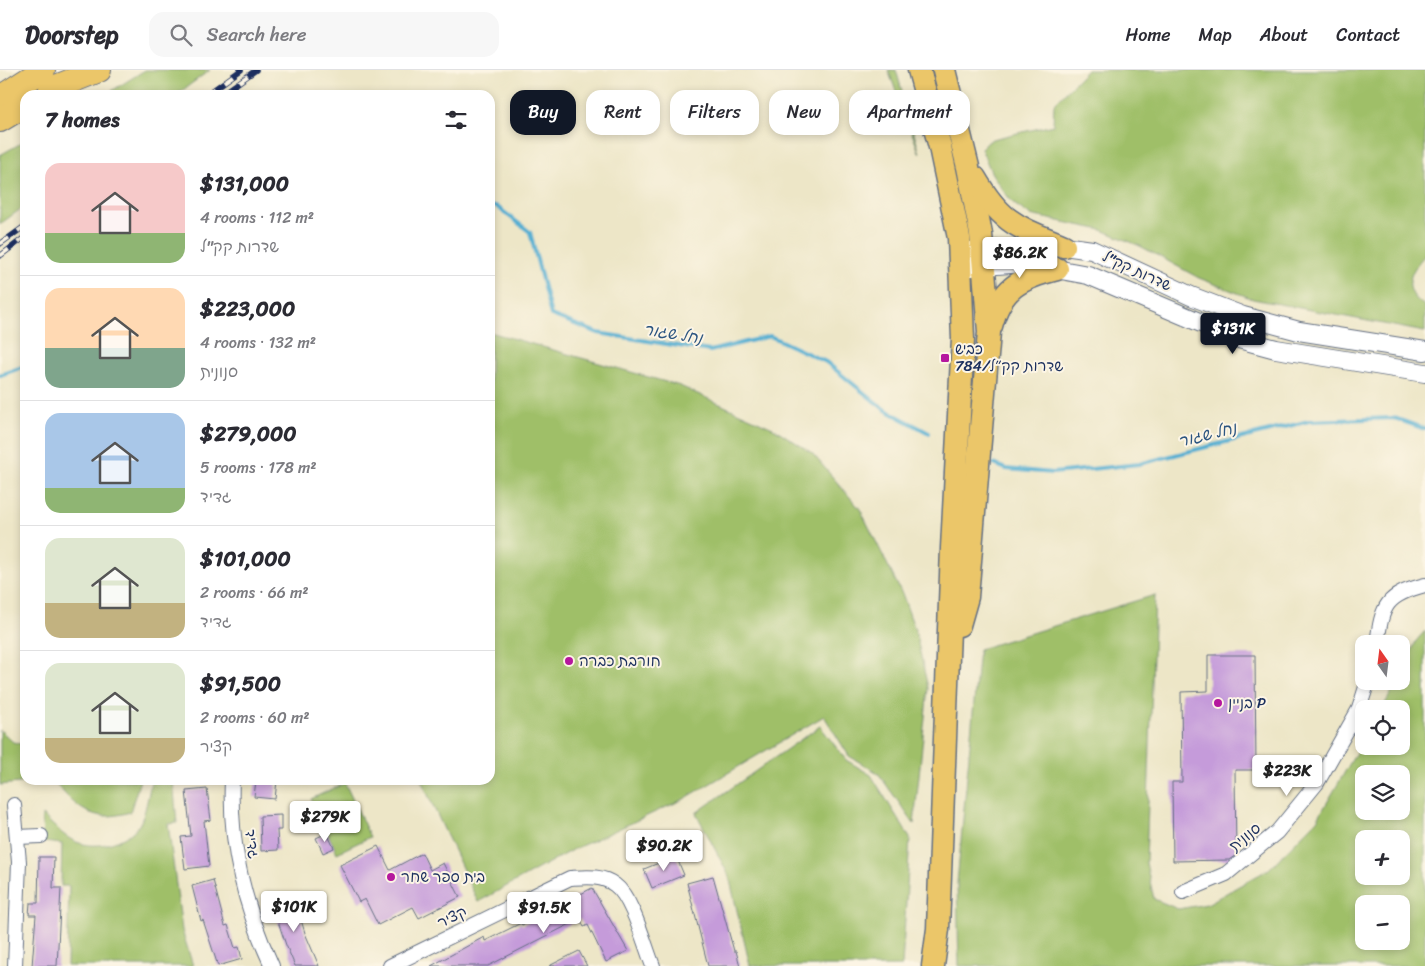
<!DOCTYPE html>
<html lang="en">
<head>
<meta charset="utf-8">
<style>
	body { margin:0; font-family:Sriracha,"Playpen Sans Hebrew",sans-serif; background:#f7f7f7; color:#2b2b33; height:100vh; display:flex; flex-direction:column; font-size:19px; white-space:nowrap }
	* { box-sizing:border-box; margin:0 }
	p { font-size:16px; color:#7c7c81 }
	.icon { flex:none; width:28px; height:28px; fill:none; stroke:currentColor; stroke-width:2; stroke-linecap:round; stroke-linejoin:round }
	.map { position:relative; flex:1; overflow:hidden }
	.side { position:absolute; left:20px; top:20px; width:475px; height:695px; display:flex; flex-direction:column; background:#fff; border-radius:15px; box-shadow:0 2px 8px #0003 }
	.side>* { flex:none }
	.guide { position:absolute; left:510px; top:20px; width:475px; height:45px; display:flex; gap:10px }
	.needle { width:32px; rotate:346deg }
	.controls { position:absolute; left:1355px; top:565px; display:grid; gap:10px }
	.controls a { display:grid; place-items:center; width:55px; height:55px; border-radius:10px; background:#fff; box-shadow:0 2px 8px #0003; font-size:25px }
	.price { position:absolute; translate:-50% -42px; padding:0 11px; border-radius:5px; background:#fff; color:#222; font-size:16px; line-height:32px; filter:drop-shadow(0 1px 2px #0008) }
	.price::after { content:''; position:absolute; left:50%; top:30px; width:15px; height:11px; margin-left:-8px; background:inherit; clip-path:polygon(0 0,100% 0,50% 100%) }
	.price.selected { background:#111827; color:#fff }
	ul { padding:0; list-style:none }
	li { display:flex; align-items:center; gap:15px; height:125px; padding:0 25px }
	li+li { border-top:1px solid #e1e1e2 }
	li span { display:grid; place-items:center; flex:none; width:140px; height:100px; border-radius:15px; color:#555 }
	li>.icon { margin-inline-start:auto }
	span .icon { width:60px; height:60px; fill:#fffc; stroke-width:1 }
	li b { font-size:21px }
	h2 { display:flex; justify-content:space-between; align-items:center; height:60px; padding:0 25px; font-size:21px }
	.chip { padding:0 18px; border-radius:15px; background:#fff; box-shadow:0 2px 8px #0003; font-size:18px; line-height:45px }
	.chip.selected { background:#111827; color:#fff }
	header { display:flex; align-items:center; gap:30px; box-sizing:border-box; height:70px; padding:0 25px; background:#fff; border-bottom:1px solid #e1e1e2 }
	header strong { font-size:24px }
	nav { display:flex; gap:28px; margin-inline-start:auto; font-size:18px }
	.search { width:350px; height:45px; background:#f7f7f7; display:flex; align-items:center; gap:12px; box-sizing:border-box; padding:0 18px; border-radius:15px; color:#7c7c81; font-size:19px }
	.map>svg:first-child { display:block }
	.green { fill:#9fbf68; stroke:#5d7763; fill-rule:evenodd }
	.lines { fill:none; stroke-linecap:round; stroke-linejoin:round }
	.stream { stroke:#54afd2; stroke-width:4 }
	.building { fill:#c59bda }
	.minor-casing { stroke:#646f83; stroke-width:16 }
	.tertiary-casing { stroke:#646f83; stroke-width:20 }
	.primary-casing { stroke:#646f83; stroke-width:25 }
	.trunk-casing { stroke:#646f83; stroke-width:26 }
	.minor { stroke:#fff; stroke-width:14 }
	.tertiary { stroke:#fff; stroke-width:18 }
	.primary { stroke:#ebc669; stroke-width:22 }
	.trunk { stroke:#ebc669; stroke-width:24 }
	.rail-casing { stroke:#1b2f5e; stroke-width:5.5 }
	.rail { stroke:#fcf5e5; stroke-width:4; stroke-dasharray:11; stroke-linecap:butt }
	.poi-dot { fill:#b5179e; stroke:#fcf5e5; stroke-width:2 }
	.labels { text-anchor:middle; stroke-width:4; stroke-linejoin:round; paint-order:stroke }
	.street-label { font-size:15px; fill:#1b2f5e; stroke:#fcf5e5 }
	.poi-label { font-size:15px; fill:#1b2f5e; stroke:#fcf5e5; text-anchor:start }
	.water-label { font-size:16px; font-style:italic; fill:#2c5581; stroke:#fcf5e5 }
</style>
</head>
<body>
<header>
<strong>Doorstep</strong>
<div class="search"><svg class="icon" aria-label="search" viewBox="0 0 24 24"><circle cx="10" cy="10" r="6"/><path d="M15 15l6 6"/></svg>Search here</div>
<nav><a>Home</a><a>Map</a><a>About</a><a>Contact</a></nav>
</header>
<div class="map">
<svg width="1425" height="896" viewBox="0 0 1425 896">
	<rect width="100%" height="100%" fill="#fcf5e5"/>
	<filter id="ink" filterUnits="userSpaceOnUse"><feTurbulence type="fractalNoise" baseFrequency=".02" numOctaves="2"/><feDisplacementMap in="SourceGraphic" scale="10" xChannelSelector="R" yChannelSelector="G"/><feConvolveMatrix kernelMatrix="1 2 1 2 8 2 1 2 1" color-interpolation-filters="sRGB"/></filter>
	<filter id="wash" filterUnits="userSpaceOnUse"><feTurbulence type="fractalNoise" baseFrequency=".0096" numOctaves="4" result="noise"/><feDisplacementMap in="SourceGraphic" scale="20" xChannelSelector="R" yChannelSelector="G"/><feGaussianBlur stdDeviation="1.12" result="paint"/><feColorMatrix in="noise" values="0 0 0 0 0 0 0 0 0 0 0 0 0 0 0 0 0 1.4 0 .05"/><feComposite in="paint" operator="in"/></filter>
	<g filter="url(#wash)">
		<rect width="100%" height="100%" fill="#ede6c7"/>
		<!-- green -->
		<g class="green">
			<path d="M145 0H210L176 25H105Z"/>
			<path d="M888 0H896L920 84Z"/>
			<path d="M1087 0H1425V185C1409 202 1401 221 1425 236V262L1253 229 1199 208 1140 176 1102 160 1030 145 1014 134 1001 118 991 102 981 78 992 69 1053 55 1054 34Z"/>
			<path d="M25 71V136L0 154V85Z"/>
			<path d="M490 262 680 316 775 359 812 383 860 439 903 526 915 560 928 618 914 754 878 703 849 686 824 646 684 729 572 780 478 832 421 710H490Z"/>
			<path d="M1155 525 1146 793 1154 829 1178 839 1207 834 1269 799 1317 750 1364 669V676H1401V639H1382L1398 611H1401V605L1416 571 1425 561V896H959L957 813 979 579ZM1364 704H1401V741H1364ZM1364 769H1401V806H1364ZM1364 834H1401V871H1364Z"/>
			<path d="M820 656 846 690 871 705 910 768 902 896H750L729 806 696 743Z"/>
			<path d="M0 660 13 672 25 675V710H47L0 715Z"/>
			<path d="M53 710H140L130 742C92 754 76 738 53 710Z"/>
			<path d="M152 710H173L177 753 168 754 182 860 193 896H67L69 816H61L62 774 43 772 42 745C51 753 61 764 72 770 93 781 125 774 139 755 146 744 148 723 152 710Z"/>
			<path d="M345 713 370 767 337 783 311 729Z"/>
		</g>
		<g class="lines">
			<!-- stream -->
			<g class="stream">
				<path d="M490 136H496L530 162 551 245 598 263 710 281 770 266 826 292 884 339 929 363"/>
				<path d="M0 305 25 296"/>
				<path d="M994 394 1006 399 1053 403 1139 394 1309 351 1394 348 1425 359"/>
			</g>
		</g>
		<g id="blocks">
			<!-- building -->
			<g class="building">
				<path d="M1208 585H1255L1256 700H1235L1236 785 1229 790 1173 791 1172 712H1182L1181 622 1208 621Z"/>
				<path d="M256 710H277L275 729 254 727Z"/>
				<path d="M207 719 211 750 204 751 209 796 185 799 181 767 191 766 186 721Z"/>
				<path d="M281 745V760H277L278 780 261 781 260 746Z"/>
				<path d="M327 763 334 778 323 783 316 768Z"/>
				<path d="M378 776 390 800 422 783 430 800 443 793 460 827 419 848 413 837 378 855 365 829 359 832 340 795Z"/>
				<path d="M676 786 684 805 652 818 644 799Z"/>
				<path d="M39 787H54L53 818H61L57 896H32L36 845H29L30 833H38Z"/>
				<path d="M713 806 734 881H736L740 896H708L687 813Z"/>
				<path d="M213 810 225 856 228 855 235 878 239 877 242 889 218 896 203 850 201 851 192 816Z"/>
				<path d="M592 818 628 881 606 892 588 855 584 857 580 849 488 896H431L484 867 485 871 521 853 522 855Z"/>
				<path d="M294 827 305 863 319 896H295L286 875 272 834Z"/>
				<path d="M579 881 587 896H549Z"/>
			</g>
		</g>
	</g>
	<g filter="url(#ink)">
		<use href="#blocks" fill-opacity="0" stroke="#646f83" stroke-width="1"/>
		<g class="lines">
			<!-- minor casing -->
			<g class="minor-casing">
				<g id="minor">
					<path d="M1377 574C1382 535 1386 525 1425 515"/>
					<path d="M232 710C229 775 245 838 272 896"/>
					<path d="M14 735 19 792 15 896"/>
					<path d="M17 767 41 766"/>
					<path d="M1183 822 1226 804 1277 762 1317 713 1359 639 1368 611"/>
					<path d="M390 896 570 808C586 807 602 805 615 815 632 827 645 876 653 896"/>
				</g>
			</g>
			<!-- tertiary casing -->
			<g class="tertiary-casing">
				<g id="tertiary">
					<path d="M971 181 1064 176 1092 180 1191 226 1243 246 1299 261 1425 281"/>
					<path d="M971 197 1023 193 1088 205 1239 269 1276 279 1425 303"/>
				</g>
			</g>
			<!-- primary casing -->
			<g class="primary-casing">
				<g id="primary">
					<path d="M919 0 940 77 959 168 963 269 952 478 938 859 933 896"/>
					<path d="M944 0 968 97 981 164 989 262 967 527 959 555"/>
					<path d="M975 108C1002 154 1018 157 1064 176"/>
					<path d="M991 256C1001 218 1020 208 1057 199"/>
				</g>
			</g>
			<!-- trunk casing -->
			<g class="trunk-casing">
				<g id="trunk">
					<path d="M51 19 99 0"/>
					<path d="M0 28 43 0"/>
					<path d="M0 50 25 35"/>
				</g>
			</g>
			<!-- minor -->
			<use href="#minor" class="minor"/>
			<!-- tertiary -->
			<use href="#tertiary" class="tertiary"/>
			<!-- primary -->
			<use href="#primary" class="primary"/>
			<!-- trunk -->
			<use href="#trunk" class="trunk"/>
			<!-- rail casing -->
			<g class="rail-casing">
				<g id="rail">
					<path d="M206 25 241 0"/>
					<path d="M221 25 256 0"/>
					<path d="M0 174 25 156"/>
					<path d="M0 186 25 167"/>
				</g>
			</g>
			<!-- rail -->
			<use href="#rail" class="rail"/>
		</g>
	</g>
	<!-- markers -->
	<g class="poi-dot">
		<rect x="940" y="283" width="10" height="10" rx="2.5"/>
		<circle cx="569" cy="591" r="5"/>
		<circle cx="1218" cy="633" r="5"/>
		<circle cx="391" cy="807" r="5"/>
	</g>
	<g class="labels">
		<!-- street labels -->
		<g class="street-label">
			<text transform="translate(1137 201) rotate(25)" y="5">שדרות קק"ל</text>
			<text transform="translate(1245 767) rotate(-39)" y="5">סנונית</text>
			<text transform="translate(252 774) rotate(82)" y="5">גדיד</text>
			<text transform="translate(452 847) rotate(-26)" y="5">קציר</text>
		</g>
		<!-- poi labels -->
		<g class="poi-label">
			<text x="955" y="284">כביש<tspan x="955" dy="17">784/שדרות קק״ל</tspan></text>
			<text x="579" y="596">חורבת כברה</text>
			<text x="1228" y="638">בניין P</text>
			<text x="401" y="812">בית ספר שחר</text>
		</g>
		<!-- water labels -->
		<g class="water-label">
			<text transform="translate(673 263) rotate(9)" y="6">נחל שגור</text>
			<text transform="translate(1207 364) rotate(-14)" y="6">נחל שגור</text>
		</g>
	</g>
</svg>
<div class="controls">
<a><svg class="needle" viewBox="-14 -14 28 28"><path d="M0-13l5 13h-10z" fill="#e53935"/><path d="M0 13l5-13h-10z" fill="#7c7c81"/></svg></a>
<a><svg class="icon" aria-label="locate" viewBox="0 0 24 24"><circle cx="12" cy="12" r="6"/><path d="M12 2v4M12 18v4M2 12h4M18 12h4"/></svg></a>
<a><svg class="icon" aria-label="layers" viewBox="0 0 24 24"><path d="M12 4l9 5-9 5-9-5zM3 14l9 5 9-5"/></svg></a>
<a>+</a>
<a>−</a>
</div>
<b class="price" style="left:1020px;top:209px">$86.2K</b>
<b class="price selected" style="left:1233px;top:285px">$131K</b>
<b class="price" style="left:1287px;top:727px">$223K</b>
<b class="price" style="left:325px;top:773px">$279K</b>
<b class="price" style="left:664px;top:802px">$90.2K</b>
<b class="price" style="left:294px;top:863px">$101K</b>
<b class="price" style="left:544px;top:864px">$91.5K</b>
<div class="guide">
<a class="chip selected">Buy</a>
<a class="chip">Rent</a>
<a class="chip">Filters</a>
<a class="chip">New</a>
<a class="chip">Apartment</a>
</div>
<section class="side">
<h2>7 homes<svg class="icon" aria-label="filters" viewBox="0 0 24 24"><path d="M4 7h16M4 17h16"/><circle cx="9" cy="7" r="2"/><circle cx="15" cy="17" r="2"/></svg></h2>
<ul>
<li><span style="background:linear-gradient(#f6c9c9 70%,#8fb573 0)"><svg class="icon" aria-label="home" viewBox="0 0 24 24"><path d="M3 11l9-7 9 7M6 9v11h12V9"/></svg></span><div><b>$131,000</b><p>4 rooms · 112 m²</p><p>שדרות קק&quot;ל</p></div></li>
<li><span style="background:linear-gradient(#ffd9b3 60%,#7fa58c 0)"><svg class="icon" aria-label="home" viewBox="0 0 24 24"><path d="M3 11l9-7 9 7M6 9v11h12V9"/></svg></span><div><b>$223,000</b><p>4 rooms · 132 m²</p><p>סנונית</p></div></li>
<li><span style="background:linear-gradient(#a9c7e8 75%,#8fb573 0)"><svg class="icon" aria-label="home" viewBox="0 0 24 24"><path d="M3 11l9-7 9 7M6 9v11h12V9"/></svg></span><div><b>$279,000</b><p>5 rooms · 178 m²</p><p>גדיד</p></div></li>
<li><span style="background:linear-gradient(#dfe7d0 65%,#c2b280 0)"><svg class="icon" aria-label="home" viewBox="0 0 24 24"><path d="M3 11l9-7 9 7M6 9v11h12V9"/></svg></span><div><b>$101,000</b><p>2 rooms · 66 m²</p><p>גדיד</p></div></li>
<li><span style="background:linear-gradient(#dfe7d0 75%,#c2b280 0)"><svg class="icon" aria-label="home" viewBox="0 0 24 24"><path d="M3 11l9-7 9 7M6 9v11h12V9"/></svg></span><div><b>$91,500</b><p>2 rooms · 60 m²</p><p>קציר</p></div></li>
</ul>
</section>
</div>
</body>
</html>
